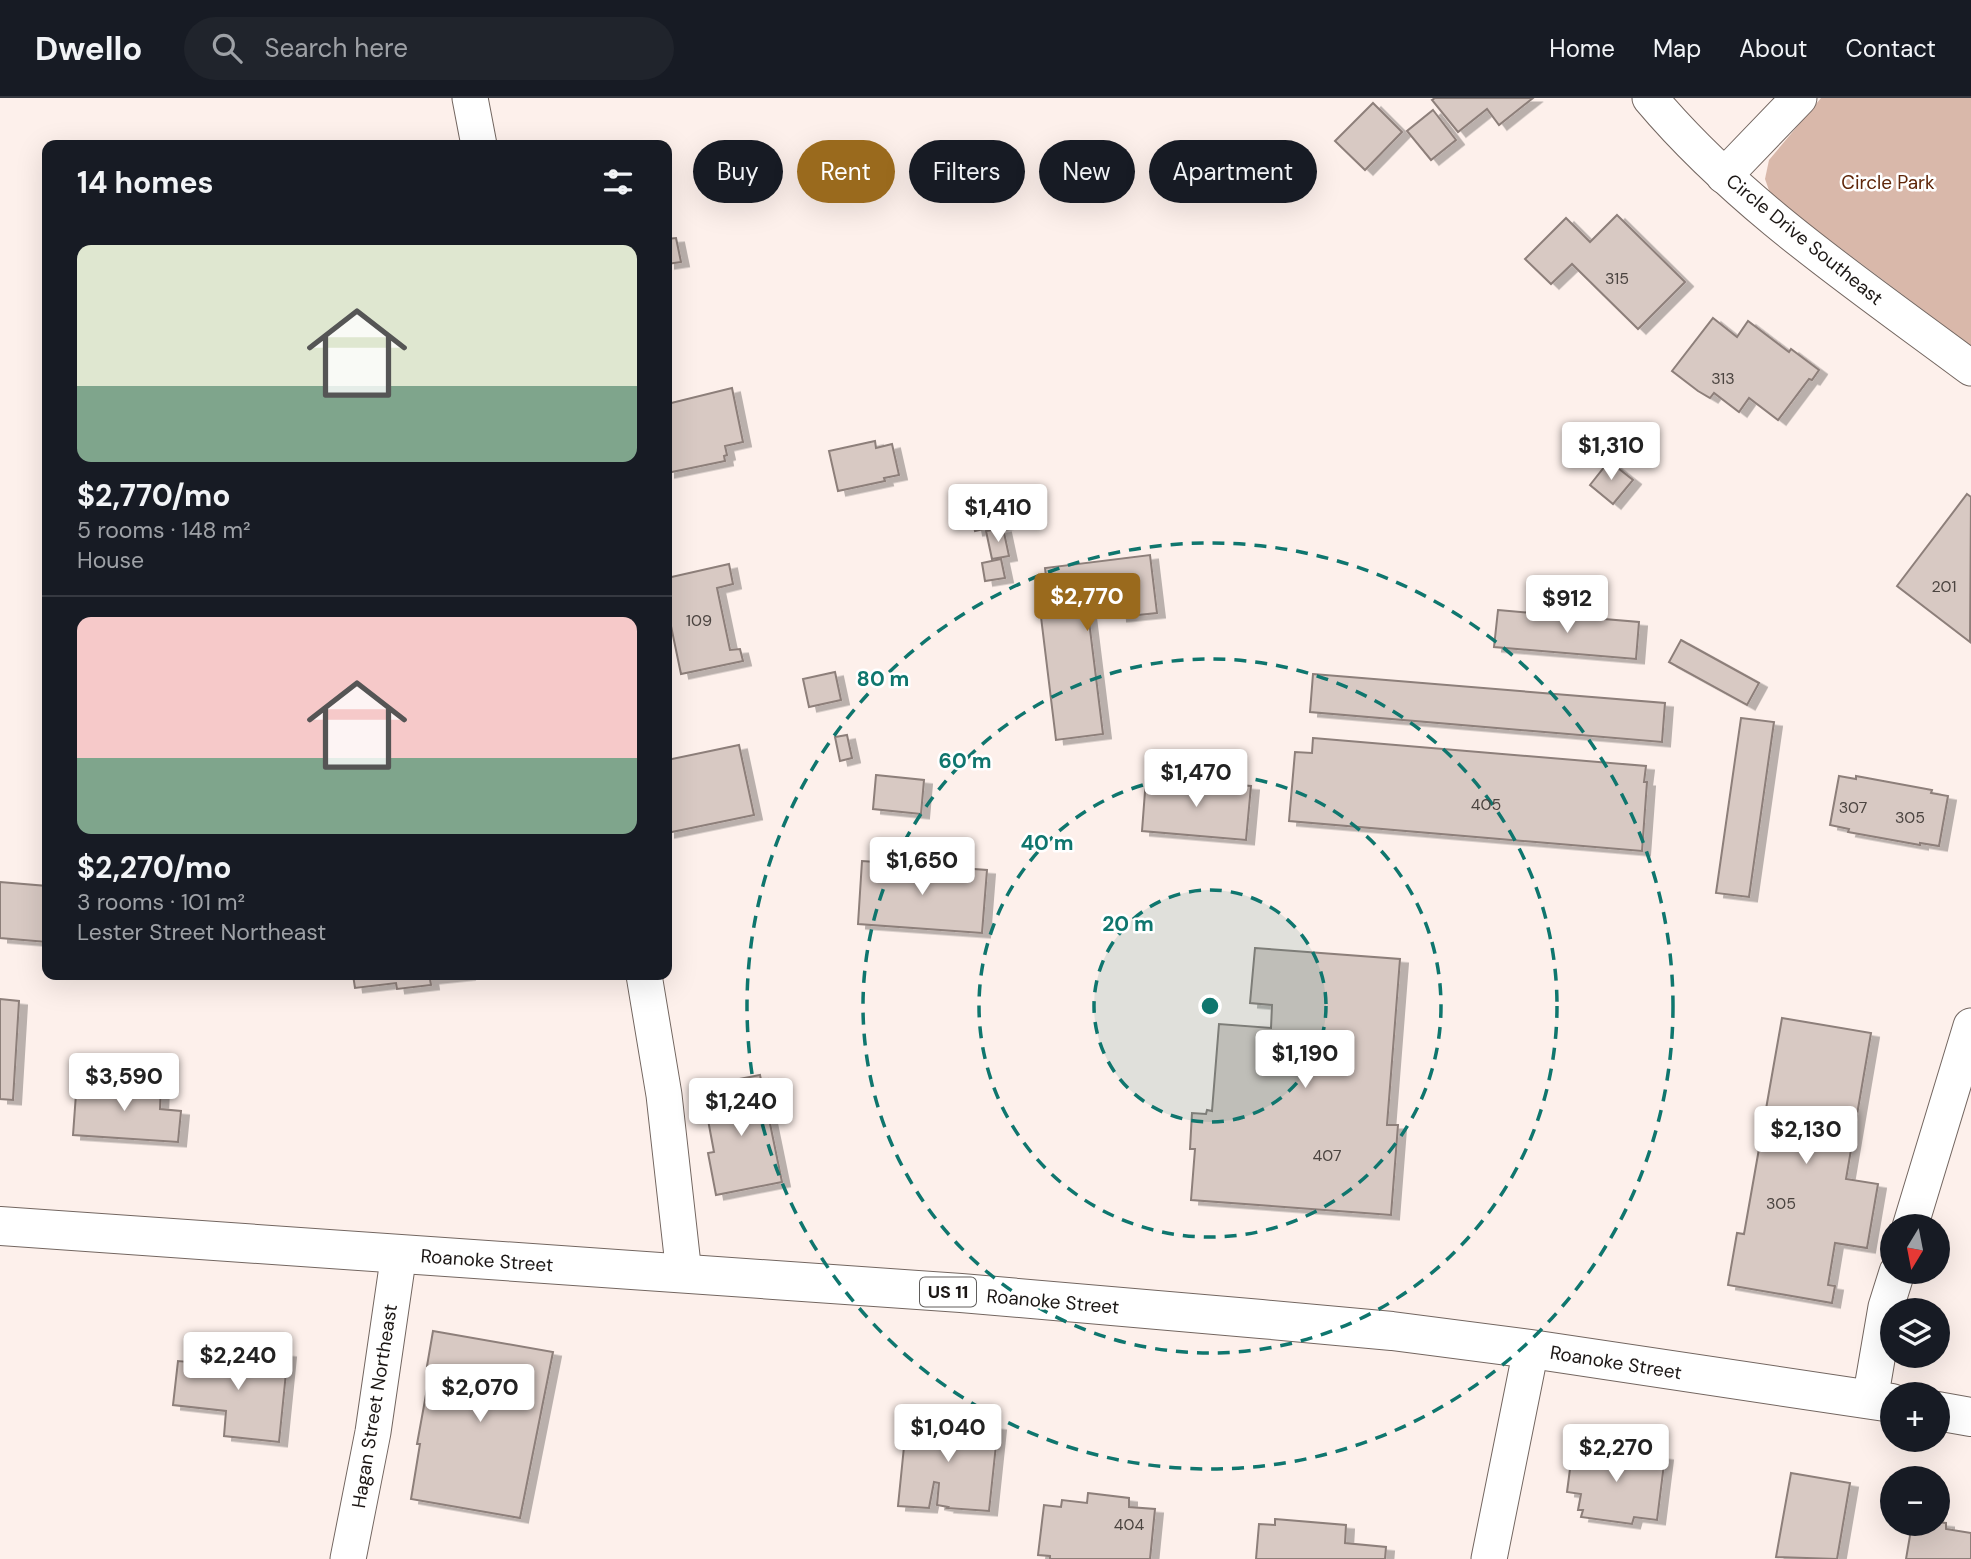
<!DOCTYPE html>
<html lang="en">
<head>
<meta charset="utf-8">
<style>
	body { margin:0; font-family:"DM Sans",sans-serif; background:#20242c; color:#f1f3f6; height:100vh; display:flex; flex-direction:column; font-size:26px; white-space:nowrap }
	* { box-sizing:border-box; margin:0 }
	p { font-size:23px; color:#9ea1a6 }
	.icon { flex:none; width:38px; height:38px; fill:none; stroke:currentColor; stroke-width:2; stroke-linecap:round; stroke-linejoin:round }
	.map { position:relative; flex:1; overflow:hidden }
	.side { position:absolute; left:42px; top:42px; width:630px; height:840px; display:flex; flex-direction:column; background:#171b24; border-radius:14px; box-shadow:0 7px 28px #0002 }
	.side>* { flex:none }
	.top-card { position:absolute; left:693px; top:42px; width:665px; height:63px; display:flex; gap:14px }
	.needle { width:46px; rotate:190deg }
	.fabs { position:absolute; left:1880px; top:1116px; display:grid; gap:14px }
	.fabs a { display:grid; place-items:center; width:70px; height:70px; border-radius:50%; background:#171b24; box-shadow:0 7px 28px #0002; font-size:35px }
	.price { position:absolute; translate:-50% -60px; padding:0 16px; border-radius:7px; background:#fff; color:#222; font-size:23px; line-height:46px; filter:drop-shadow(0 2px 4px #0008) }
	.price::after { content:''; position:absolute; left:50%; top:42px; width:21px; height:16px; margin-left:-10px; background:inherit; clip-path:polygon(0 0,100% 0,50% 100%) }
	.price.current { background:#9a6a1d; color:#fff }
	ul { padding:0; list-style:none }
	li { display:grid; align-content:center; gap:14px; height:371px; padding:0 35px }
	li+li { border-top:2px solid #363941 }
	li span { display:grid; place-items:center; height:217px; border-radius:14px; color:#555 }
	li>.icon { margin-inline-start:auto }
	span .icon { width:126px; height:126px; fill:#fffc; stroke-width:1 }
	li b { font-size:30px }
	h2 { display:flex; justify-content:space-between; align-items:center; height:84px; padding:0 35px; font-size:30px }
	.tag { padding:0 24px; border-radius:32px; background:#171b24; box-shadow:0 7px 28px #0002; font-size:24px; line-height:63px }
	.tag.current { background:#9a6a1d; color:#fff }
	header { display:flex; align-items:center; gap:42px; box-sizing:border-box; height:98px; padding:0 35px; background:#171b24; border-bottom:2px solid #363941 }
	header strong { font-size:33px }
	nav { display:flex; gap:38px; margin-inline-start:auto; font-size:24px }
	.search { width:490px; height:63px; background:#20242c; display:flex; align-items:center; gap:18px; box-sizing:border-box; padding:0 24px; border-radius:38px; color:#9ea1a6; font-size:26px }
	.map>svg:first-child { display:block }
	.green { fill:#d9b8aa }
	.building { fill:#d8c9c3; stroke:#8d7f7a; stroke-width:2; filter:url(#shadow) }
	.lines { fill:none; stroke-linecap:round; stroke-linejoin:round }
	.minor-casing { stroke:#736660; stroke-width:37 }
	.primary-casing { stroke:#736660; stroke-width:40 }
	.minor { stroke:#fff; stroke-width:35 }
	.primary { stroke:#fff; stroke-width:38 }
	.ring { fill:none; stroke:#0f766e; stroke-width:3.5; stroke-dasharray:12 9 }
	.labels { text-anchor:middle; stroke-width:5; stroke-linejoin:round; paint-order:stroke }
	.number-label { font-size:16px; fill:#4b4440 }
	.shield { fill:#fff; stroke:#605d5b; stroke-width:2 }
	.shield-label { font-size:18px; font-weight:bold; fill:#1c1715 }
	.park-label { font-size:19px; fill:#5f2609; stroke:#fff }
	.street-label { font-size:19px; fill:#1c1715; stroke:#fff }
	.centre { fill:#0f766e; stroke:#fff; stroke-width:3.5 }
	.ring-label { font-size:21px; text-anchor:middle; font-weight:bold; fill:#0f766e; stroke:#fff; stroke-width:5; stroke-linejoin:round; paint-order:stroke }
</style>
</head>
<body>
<header>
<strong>Dwello</strong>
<div class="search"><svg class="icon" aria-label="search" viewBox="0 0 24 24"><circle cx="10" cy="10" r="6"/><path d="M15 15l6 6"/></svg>Search here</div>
<nav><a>Home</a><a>Map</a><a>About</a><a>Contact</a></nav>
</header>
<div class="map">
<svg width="1971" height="1461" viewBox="0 0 1971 1461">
	<defs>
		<filter id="shadow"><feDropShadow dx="8" dy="4.5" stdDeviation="0" flood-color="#0004"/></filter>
	</defs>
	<rect width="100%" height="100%" fill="#fdf0eb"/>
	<!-- green -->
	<path class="green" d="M1821 0H1971V248L1771 98 1765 81 1769 62Z"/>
	<!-- building -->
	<g class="building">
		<path d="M1435 0H1533L1499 27 1487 11 1458 34 1432 2Z"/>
		<path d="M1373 5 1402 34 1365 72 1335 43Z"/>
		<path d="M1433 12 1456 42 1431 62 1407 33Z"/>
		<path d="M1617 117 1685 184 1638 231 1572 166 1551 186 1525 161 1566 120 1590 144Z"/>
		<path d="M676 140 681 164 667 166V141Z"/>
		<path d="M1713 220 1737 239 1748 223 1789 254 1791 251 1819 272 1812 282 1809 281 1778 322 1749 300 1739 314 1714 295 1710 300 1698 293 1672 273Z"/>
		<path d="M732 290 743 344 725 348 727 357 724 358 725 363 667 375V306Z"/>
		<path d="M875 343 876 350 892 346 899 377 884 380 885 383 838 393 829 353Z"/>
		<path d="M1609 363 1633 382 1613 406 1590 387Z"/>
		<path d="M1967 396 1971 399 1970 544 1897 488Z"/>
		<path d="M1002 407 1006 426 975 433 971 413Z"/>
		<path d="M1003 430 1009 458 992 461 986 433Z"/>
		<path d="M1150 457 1157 515 1119 519 1118 503 1087 507 1103 636 1056 642 1041 519 1051 518 1045 470Z"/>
		<path d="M1001 461 1005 480 985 483 982 465Z"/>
		<path d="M729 466 733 486 717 490 730 552 740 551 743 563 681 576 667 509V501L670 500 667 480Z"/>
		<path d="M1498 512 1639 524 1636 561 1494 549Z"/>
		<path d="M1681 542 1759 585 1747 607 1669 564Z"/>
		<path d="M835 574 841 602 809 609 803 581Z"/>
		<path d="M1313 576 1665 605 1662 644 1310 614Z"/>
		<path d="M1741 620 1774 624 1749 799 1716 795Z"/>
		<path d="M847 637 852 660 840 663 835 639Z"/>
		<path d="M1313 640 1646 668 1644 684H1647L1642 753 1289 723 1295 654 1312 655Z"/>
		<path d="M739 647 754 717 667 735V662Z"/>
		<path d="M876 677 924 682 921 716 873 711Z"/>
		<path d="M1839 678 1856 681V678L1932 692 1931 695 1948 698 1939 748 1920 745V747L1848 734 1849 731 1830 727Z"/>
		<path d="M1146 680 1251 688 1246 742 1142 733Z"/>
		<path d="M862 763 987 772 982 835 858 826Z"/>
		<path d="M0 784 47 788V844L0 840Z"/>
		<path d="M1255 850 1400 861 1387 1027H1398L1391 1117 1191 1102 1195 1051H1190L1192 1015 1206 1016 1207 1012 1212 1013 1219 926 1271 930 1272 907 1250 905Z"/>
		<path d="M353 877H468L430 881 431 887 397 891 396 885 355 890Z"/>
		<path d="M0 901 19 903 13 1002 0 1001Z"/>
		<path d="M1782 920 1871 935 1846 1081 1878 1086 1867 1150 1835 1145 1828 1187 1835 1188 1832 1205 1728 1187 1737 1135 1744 1136Z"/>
		<path d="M760 977 782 1084 716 1097 708 1055 714 1054 703 995 740 988 739 981Z"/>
		<path d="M77 982H86V986L151 991 152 986 161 987 160 1011 181 1013 178 1044 73 1037Z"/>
		<path d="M433 1233 553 1254 520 1420 411 1401 420 1346H417L431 1269 427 1268Z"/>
		<path d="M236 1250 288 1255 279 1344 224 1338 226 1313 173 1307 178 1263 234 1268Z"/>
		<path d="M907 1319 998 1328 989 1413 947 1410 948 1409 937 1407 939 1385 934 1384 929 1410 898 1408Z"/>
		<path d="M1573 1348 1665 1358 1657 1422 1634 1419 1632 1426 1581 1419 1583 1412H1578L1581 1396 1567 1394Z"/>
		<path d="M1791 1375 1850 1385 1837 1461 1776 1459Z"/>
		<path d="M1088 1395 1129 1400V1409L1155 1411 1150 1461H1050V1458L1038 1457 1044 1407 1061 1409 1062 1402 1087 1405Z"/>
		<path d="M1275 1421 1346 1427 1345 1445 1386 1449 1385 1461H1256L1259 1426 1275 1427Z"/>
		<path d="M1937 1424 1946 1425V1431L1971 1435V1461H1906L1912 1426H1937Z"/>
	</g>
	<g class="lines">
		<!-- minor casing -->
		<g class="minor-casing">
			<g id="minor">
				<path d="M470 0 479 47"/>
				<path d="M1650 0C1740 107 1860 187 1971 270"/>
				<path d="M1724 78 1799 0"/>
				<path d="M644 877 664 997 684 1176"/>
				<path d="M1910 1129 1971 928"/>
				<path d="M1870 1302 1886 1209 1897 1174"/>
				<path d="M348 1461 373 1334 399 1155"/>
				<path d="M1489 1461 1531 1251"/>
			</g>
		</g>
		<!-- primary casing -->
		<g class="primary-casing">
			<g id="primary">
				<path d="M0 1128 961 1195 1261 1221 1392 1233 1531 1251 1892 1305"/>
				<path d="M1937 1313 1971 1319"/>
			</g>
		</g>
		<!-- minor -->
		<use href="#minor" class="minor"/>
		<!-- primary -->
		<use href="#primary" class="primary"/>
	</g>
	<!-- distance rings -->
	<circle cx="1210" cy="908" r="116" fill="#0f766e" fill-opacity=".12"/>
	<g class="ring">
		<circle cx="1210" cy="908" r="116"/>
		<circle cx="1210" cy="908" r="231"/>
		<circle cx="1210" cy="908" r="347"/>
		<circle cx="1210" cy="908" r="463"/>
	</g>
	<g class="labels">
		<!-- number labels -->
		<g class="number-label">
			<text x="1617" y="186">315</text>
			<text x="1723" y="286">313</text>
			<text x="1944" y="494">201</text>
			<text x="699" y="528">109</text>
			<text x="1486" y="712">405</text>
			<text x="1853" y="715">307</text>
			<text x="1910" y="725">305</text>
			<text x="1327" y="1063">407</text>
			<text x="1781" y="1111">305</text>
			<text x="1129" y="1432">404</text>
		</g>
		<!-- shield labels -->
		<rect class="shield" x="920" y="1179.5" width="56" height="29" rx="5"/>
		<g class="shield-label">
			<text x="948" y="1200">US 11</text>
		</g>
		<!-- park labels -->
		<g class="park-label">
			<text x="1888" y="91">Circle Park</text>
		</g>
		<!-- street labels -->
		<g class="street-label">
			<text transform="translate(1805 141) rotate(39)" y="7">Circle Drive Southeast</text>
			<text transform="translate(487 1162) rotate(4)" y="7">Roanoke Street</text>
			<text transform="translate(1053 1203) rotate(5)" y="7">Roanoke Street</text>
			<text transform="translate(1616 1264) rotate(9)" y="7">Roanoke Street</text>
			<text transform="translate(374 1308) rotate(-81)" y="7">Hagan Street Northeast</text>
		</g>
	</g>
	<circle cx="1210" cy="908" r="10" class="centre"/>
	<g class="ring-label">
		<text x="883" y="588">80 m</text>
		<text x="965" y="670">60 m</text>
		<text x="1047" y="752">40 m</text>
		<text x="1128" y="833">20 m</text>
	</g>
</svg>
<div class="fabs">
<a><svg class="needle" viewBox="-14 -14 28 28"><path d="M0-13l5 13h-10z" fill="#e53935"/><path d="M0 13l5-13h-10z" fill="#9ea1a6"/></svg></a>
<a><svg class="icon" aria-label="layers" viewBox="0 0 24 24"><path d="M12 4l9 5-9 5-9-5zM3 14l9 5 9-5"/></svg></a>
<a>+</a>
<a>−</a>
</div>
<b class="price" style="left:1611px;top:384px">$1,310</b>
<b class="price" style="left:998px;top:446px">$1,410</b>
<b class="price current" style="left:1087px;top:535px">$2,770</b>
<b class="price" style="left:1567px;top:537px">$912</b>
<b class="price" style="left:1196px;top:711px">$1,470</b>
<b class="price" style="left:922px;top:799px">$1,650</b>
<b class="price" style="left:1305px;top:992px">$1,190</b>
<b class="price" style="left:124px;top:1015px">$3,590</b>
<b class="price" style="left:741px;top:1040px">$1,240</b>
<b class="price" style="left:1806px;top:1068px">$2,130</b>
<b class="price" style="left:238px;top:1294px">$2,240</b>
<b class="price" style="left:480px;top:1326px">$2,070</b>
<b class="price" style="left:948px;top:1366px">$1,040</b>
<b class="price" style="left:1616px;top:1386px">$2,270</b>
<div class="top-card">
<a class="tag">Buy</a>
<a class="tag current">Rent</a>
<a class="tag">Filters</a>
<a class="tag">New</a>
<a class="tag">Apartment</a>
</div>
<section class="side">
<h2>14 homes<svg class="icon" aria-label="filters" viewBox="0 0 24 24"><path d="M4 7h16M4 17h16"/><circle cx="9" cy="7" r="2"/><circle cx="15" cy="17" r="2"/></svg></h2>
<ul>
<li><span style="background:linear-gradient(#dfe7d0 65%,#7fa58c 0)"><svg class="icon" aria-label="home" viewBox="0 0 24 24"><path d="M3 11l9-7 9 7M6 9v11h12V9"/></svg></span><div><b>$2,770/mo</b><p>5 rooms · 148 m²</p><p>House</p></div></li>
<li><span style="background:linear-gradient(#f6c9c9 65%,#7fa58c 0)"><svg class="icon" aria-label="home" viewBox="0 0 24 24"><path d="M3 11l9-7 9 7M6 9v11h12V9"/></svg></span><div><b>$2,270/mo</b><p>3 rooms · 101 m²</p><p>Lester Street Northeast</p></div></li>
</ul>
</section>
</div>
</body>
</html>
